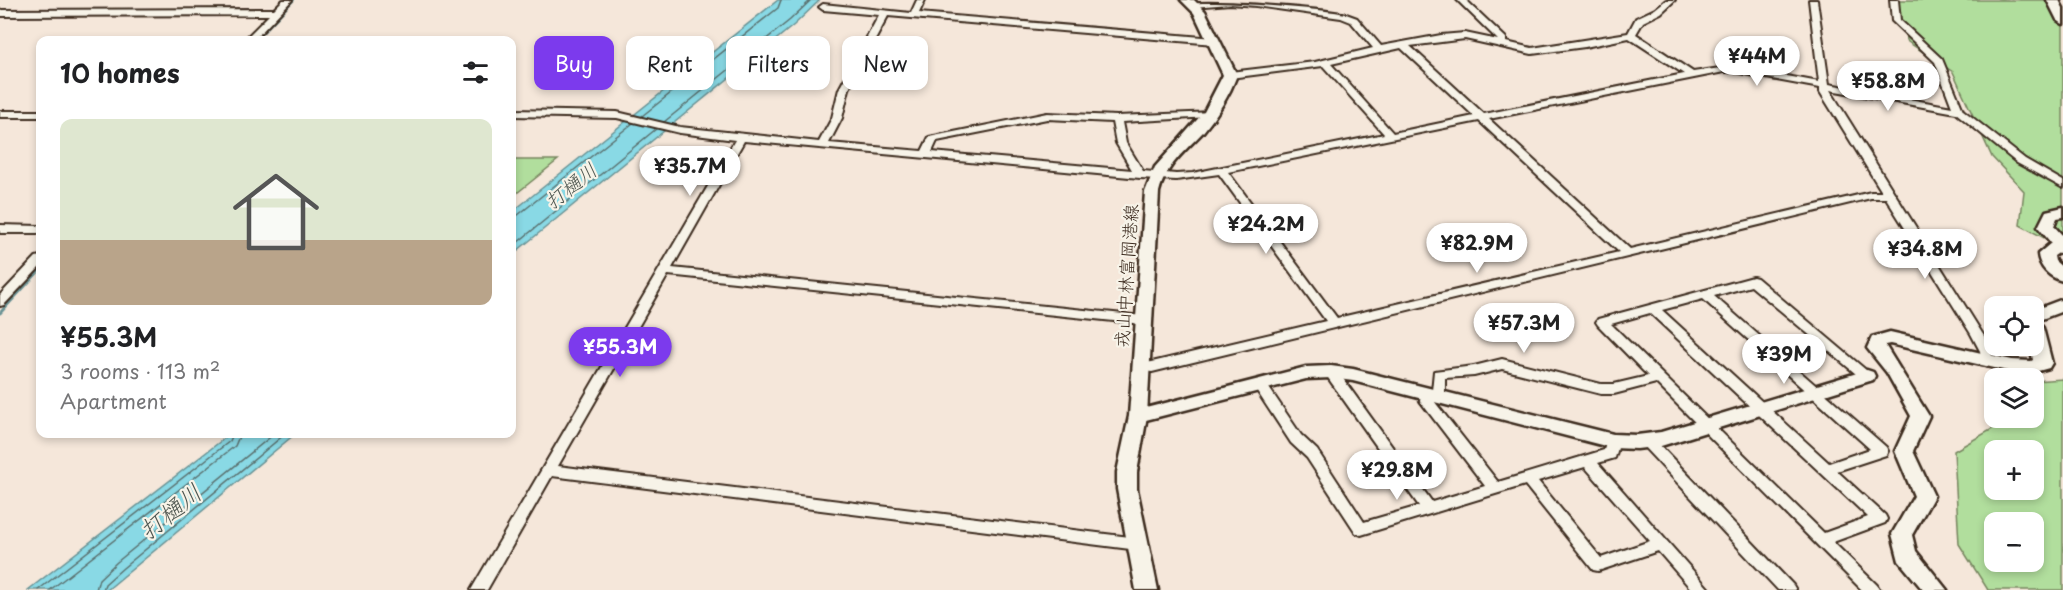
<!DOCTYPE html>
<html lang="en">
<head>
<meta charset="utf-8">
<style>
	body { margin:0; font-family:"Playpen Sans","Klee One",sans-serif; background:#f6f6f6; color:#202124; height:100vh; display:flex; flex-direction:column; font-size:22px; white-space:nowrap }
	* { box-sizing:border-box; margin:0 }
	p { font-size:20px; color:#757577 }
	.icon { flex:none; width:33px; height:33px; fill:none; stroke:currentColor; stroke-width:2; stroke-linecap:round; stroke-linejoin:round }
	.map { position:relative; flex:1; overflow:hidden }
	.side { position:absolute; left:36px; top:36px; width:480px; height:402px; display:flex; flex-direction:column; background:#fff; border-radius:12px; box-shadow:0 3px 9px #0003 }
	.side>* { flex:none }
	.top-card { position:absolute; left:534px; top:36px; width:570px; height:54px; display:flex; gap:12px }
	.buttons { position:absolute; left:1984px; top:296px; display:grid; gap:12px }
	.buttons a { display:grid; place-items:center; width:60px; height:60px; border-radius:12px; background:#fff; box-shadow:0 3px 9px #0003; font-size:30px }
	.price { position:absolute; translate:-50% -51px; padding:0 14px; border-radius:21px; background:#fff; color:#222; font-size:20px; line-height:39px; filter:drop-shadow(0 2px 3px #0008) }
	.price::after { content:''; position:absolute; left:50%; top:36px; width:18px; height:14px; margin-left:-9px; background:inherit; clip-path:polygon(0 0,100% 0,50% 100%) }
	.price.active { background:#7c3aed; color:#fff }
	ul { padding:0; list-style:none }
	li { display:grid; align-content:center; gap:12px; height:318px; padding:0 24px }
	li span { display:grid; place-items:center; height:186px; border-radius:12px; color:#555 }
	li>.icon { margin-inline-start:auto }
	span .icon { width:108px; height:108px; fill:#fffc; stroke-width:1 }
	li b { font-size:26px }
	h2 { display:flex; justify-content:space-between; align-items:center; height:72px; padding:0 24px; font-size:26px }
	.pill { padding:0 21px; border-radius:12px; background:#fff; box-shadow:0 3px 9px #0003; font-size:21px; line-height:54px }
	.pill.active { background:#7c3aed; color:#fff }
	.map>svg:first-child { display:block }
	.green { fill:#b1de9d; stroke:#76845e; stroke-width:1.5; fill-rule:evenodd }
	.water { fill:#89d9e5; stroke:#6a9395; stroke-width:1.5 }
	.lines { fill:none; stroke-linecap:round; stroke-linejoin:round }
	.shore { stroke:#5a706e; stroke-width:1.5 }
	.stream-far1 { stroke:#6a9395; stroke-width:2 }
	.stream { stroke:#6a9395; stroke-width:3 }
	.minor-casing { stroke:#3b2a1e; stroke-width:4 }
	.tertiary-casing { stroke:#3b2a1e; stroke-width:5 }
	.secondary-casing { stroke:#3b2a1e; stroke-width:5 }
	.minor { fill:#f7f3e8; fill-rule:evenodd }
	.tertiary { fill:#f7f3e8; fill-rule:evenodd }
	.secondary { fill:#f7f3e8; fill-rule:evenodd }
	.labels { text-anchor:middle; stroke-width:4.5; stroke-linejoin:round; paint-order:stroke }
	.street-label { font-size:18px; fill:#3b2a1e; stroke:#f7f3e8 }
	.water-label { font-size:20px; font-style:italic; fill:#4e5650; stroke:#f7f3e8 }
	.near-water-label { font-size:24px; font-style:italic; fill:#4e5650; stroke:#f7f3e8 }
</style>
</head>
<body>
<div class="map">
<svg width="2063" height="590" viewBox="0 0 2063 590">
	<rect width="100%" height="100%" fill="#f5e7da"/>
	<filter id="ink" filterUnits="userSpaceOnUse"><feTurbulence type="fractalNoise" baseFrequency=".0167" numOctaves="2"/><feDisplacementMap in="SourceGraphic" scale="12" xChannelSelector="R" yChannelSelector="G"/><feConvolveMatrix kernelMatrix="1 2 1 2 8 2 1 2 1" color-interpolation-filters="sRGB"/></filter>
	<g filter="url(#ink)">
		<!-- green -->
		<g class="green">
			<path d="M1889 0H2045L2063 23V248L2020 225 2024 191 1992 157 1953 72 1908 42Z"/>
			<path d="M512 160H558L512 197Z"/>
			<path d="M2063 379V590H1988L1959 544 1954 451 2013 417H2034V381ZM1995 450H2034V489H1995ZM1995 522H2034V561H1995Z"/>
		</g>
		<!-- water -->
		<g class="water">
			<path d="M778 0H820L794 25 512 255V212Z"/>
			<path d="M230 434H295L107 590H28Z"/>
		</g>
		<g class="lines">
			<!-- shore -->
			<g class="shore">
				<path d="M642 116 778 8 781 0"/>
				<path d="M664 122 790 20 811 0"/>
				<path d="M512 216 518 215 633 123"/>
				<path d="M512 247 656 129"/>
				<path d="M38 590 230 441 233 434"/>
				<path d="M50 590 235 446 240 434"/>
				<path d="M96 590 99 579 117 562 274 434"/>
				<path d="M103 590 105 584 123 568 285 434"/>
			</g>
			<!-- stream-far1 -->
			<path class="stream-far1" d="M256 40 294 0"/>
			<!-- stream -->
			<path class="stream" d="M0 313 40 270"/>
			<!-- minor casing -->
			<g class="minor-casing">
				<g id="minor">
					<path d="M283 0H292L254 40H244L269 15 0 16V10L274 9Z"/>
					<path d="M917 0H925L919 13 1214 38 1219 41 1214 44 888 16 849 89 842 118 829 143 922 151 929 137 1047 113 1117 116 1214 112V116L1210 117 1122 122 1126 143 1143 171 1176 174 1193 173 1384 134 1323 66 1230 78 1225 75 1230 72 1315 62 1373 48 1351 22 1341 18 1256 6 1230 4 1193 7 1189 4C1208 0 1319 8 1346 14L1357 18 1381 46 1441 35 1465 33 1498 40 1457 0H1466L1506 38V42L1532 48 1628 33 1636 18 1655 9 1666 0H1675L1661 13 1643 22 1636 34 1693 72 1734 66 1819 82 1809 0H1817L1829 84 1952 107 1935 62 1892 21 1890 0H1898L1900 20 1942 59 1963 110 2025 159 2063 181V188L2017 163 1956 113 1830 90 1982 333C1988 342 1995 351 1990 362H1982L1980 351 1971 334 1886 198H1871L1152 372 1136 370 1135 367 1136 364 1152 362 1326 321 1219 174 1176 180 1140 178 744 141 672 268 1143 316 1149 320 1143 324 668 275 558 466 1138 538 1143 540 1145 544 1143 548 1138 550 552 476 487 590H471L735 140 680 133 617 118 512 116V110L617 112 680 127 819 142 832 118 839 89 879 15 823 10 819 7 823 4 911 13ZM1629 38 1684 74 1484 114 1410 46 1465 39 1532 54 1585 47ZM1401 48 1474 116 1393 133 1331 64ZM1724 72H1734L1820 88V92L1882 192H1871L1630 249 1489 119ZM1047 119 1112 122 1116 143 1132 170 932 152 937 141ZM1479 121 1619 252 1337 318 1228 172Z"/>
					<rect x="0" y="111" width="40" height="6"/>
					<path d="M0 225 40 226V233H0Z"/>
					<path d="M40 256V267L4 305 0 306V295L36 257Z"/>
					<path d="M1753 277 1757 278 1873 376 1872 379H1862L1751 286 1714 296 1886 447 1888 451 1886 455 1837 471 1885 515 1887 519 1885 523 1833 542 1877 585 1880 590H1862L1656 383 1614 394H1601L1502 369 1474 376 1445 378V397L1443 400 1434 401 1498 482 1604 450 1608 437 1613 436 1618 437 1620 441 1615 458 1598 463 1710 590H1692L1658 551 1598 571 1593 570 1525 485 1361 535 1356 533 1307 458 1291 443 1253 385 1255 382H1265L1301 435 1317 450 1364 522 1419 506 1326 375 1325 372 1326 369H1336L1432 502 1485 486 1420 401 1422 391 1427 389 1432 391 1434 371 1474 366 1502 359 1601 384H1614L1648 376 1598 325 1596 322 1598 319ZM1703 299 1870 449 1829 463 1662 310ZM1650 313 1868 517 1824 533 1611 324ZM1585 467 1650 541 1601 558 1538 481Z"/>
					<path d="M1647 436 1652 437 1793 585 1796 590H1778L1642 445 1640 441 1642 437Z"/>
				</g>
			</g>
			<!-- tertiary casing -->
			<g class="tertiary-casing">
				<path id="tertiary" d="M1331 366 1353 369 1613 434 1637 435 1661 432 1867 370 1873 372 1875 376 1873 380 1661 446 1637 449 1613 448 1353 381 1331 378 1306 379 1138 422 1132 420 1130 416 1132 412 1138 410 1306 367Z"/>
			</g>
			<!-- secondary casing -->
			<g class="secondary-casing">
				<g id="secondary">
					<path d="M1181 0H1194L1205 11 1237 75C1229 96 1217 115 1203 132 1185 151 1166 165 1159 192L1147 416 1137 472V489L1158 590H1136L1117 489V472L1129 416 1145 192 1155 167 1204 112 1223 75 1194 13Z"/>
					<path d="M2047 0H2059L2063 8V24L2057 20Z"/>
					<path d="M2063 207V217L2057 218 2054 226 2063 236V250L2054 256 2055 261 2063 268V281C2050 278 2039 267 2038 254L2051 243 2038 227 2046 211Z"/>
					<path d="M2063 299V311L2034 322V310Z"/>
					<path d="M2034 322 2040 324 2043 328 2052 363 2049 368 2031 373 2012 372 1890 344 1885 345 1929 416 1913 451 1934 496 1912 535 1916 551 1947 590H1923L1899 561 1892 534 1914 496 1895 451 1911 416 1887 373 1867 348 1872 337 1890 332 2012 360 2031 361 2033 360 2030 345H2034Z"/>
				</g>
			</g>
			<!-- minor -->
			<use href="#minor" class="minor"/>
			<!-- tertiary -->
			<use href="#tertiary" class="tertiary"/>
			<!-- secondary -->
			<use href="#secondary" class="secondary"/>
		</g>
	</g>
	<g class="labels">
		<!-- street labels -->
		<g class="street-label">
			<text transform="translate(1127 276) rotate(-86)" y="6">戎山中林富岡港線</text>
		</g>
		<!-- water labels -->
		<g class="water-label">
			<text transform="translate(571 186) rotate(-39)" y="7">打樋川</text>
		</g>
		<!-- near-water labels -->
		<g class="near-water-label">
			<text transform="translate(171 512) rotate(-39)" y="8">打樋川</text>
		</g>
	</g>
</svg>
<div class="buttons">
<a><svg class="icon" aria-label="locate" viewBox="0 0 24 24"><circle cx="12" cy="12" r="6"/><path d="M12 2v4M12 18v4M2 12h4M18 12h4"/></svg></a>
<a><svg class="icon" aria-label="layers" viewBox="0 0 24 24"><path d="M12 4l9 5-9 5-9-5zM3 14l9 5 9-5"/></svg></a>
<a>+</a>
<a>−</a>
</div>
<b class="price" style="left:1757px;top:87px">¥44M</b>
<b class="price" style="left:1888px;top:112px">¥58.8M</b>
<b class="price" style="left:690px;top:197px">¥35.7M</b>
<b class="price" style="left:1266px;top:255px">¥24.2M</b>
<b class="price" style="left:1477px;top:274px">¥82.9M</b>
<b class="price" style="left:1925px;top:280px">¥34.8M</b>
<b class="price" style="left:1524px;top:354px">¥57.3M</b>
<b class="price active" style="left:620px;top:378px">¥55.3M</b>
<b class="price" style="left:1784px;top:385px">¥39M</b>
<b class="price" style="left:1397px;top:501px">¥29.8M</b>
<div class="top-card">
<a class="pill active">Buy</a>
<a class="pill">Rent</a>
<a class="pill">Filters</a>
<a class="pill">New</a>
</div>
<section class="side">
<h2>10 homes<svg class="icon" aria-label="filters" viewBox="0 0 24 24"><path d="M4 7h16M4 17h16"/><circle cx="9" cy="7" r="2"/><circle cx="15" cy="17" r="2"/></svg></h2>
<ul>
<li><span style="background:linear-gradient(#dfe7d0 65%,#b9a48a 0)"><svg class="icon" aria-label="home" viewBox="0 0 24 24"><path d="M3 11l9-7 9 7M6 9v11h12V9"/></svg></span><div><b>¥55.3M</b><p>3 rooms · 113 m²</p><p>Apartment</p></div></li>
</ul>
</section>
</div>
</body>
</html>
